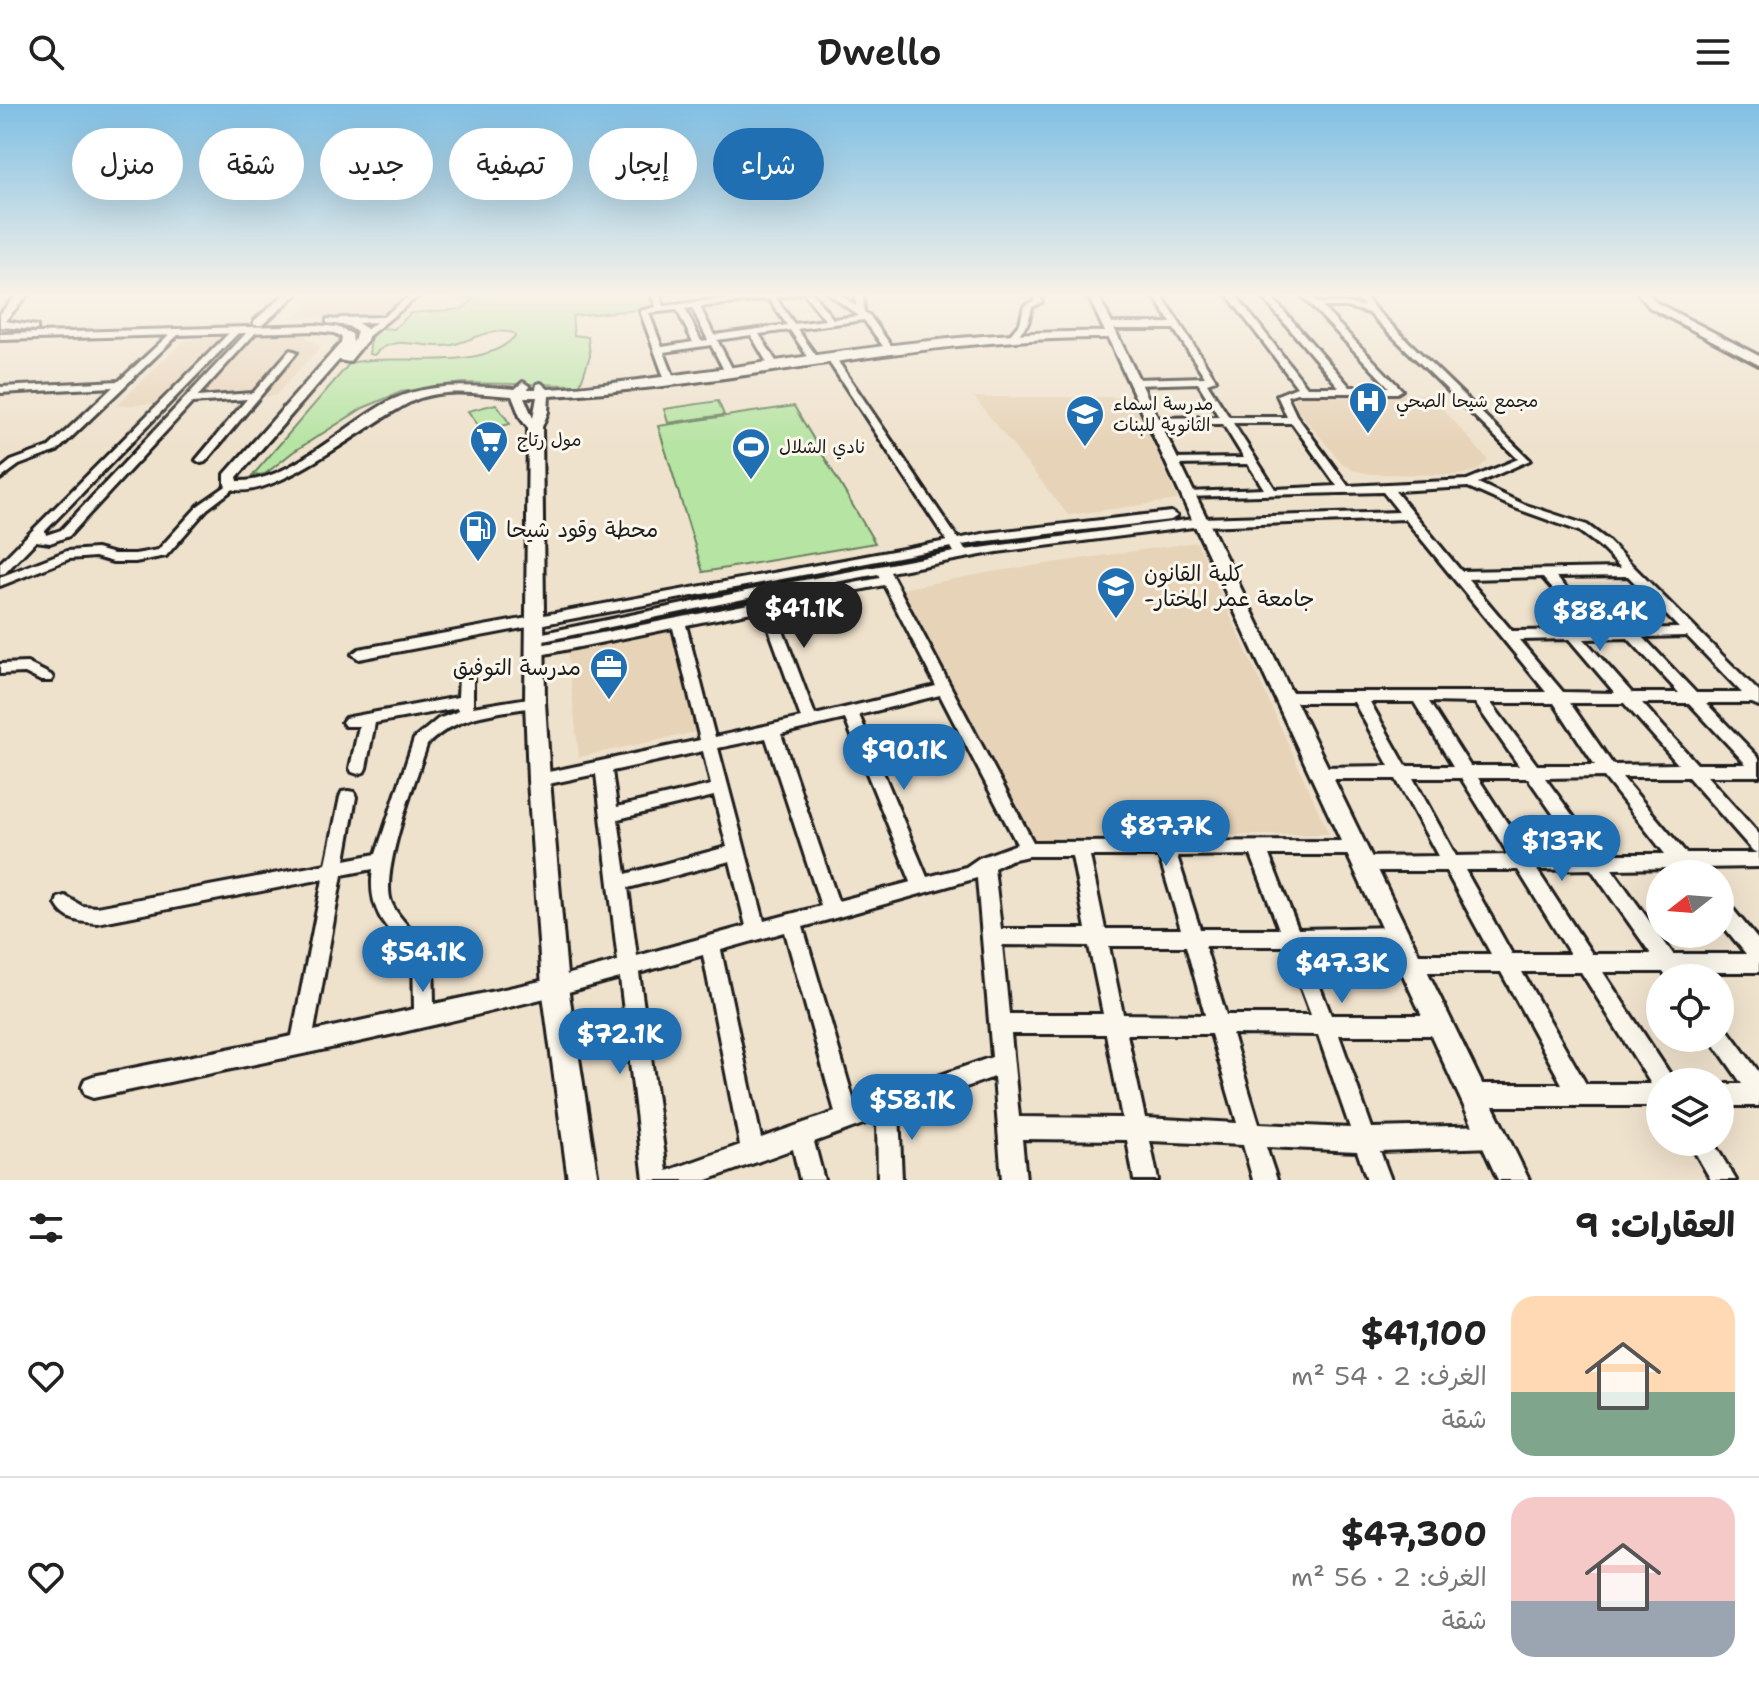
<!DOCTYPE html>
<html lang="ar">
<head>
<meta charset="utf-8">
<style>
	body { margin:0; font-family:"Shantell Sans","Playpen Sans Arabic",sans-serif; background:#f6f6f6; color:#222; direction:rtl; height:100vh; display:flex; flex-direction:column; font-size:30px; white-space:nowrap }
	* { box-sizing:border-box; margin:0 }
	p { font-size:26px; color:#767676 }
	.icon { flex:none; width:44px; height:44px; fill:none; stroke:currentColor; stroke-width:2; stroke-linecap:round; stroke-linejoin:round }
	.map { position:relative; height:1076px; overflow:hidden; direction:ltr }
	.sheet { display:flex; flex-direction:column; background:#fff; flex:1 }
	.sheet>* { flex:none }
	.hud { position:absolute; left:24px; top:24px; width:800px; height:72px; direction:rtl; display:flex; gap:16px }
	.needle { width:52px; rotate:253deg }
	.tools { position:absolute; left:1646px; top:756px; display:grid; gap:16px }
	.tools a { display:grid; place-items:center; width:88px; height:88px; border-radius:50%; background:#fff; box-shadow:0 8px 32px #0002; font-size:40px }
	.price { position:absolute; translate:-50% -68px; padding:0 18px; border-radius:28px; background:#1f6fb2; color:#fff; font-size:26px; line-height:52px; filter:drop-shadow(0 2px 4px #0008) }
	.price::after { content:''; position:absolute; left:50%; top:48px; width:24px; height:18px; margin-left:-12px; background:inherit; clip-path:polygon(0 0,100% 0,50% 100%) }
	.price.current { background:#222; color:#fff }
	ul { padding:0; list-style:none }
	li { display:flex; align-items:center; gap:24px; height:200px; padding:0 24px }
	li+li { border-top:2px solid #e0e0e0 }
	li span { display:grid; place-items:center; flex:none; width:224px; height:160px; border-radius:24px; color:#555 }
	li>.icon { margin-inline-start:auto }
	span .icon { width:96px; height:96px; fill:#fffc; stroke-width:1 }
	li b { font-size:34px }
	h2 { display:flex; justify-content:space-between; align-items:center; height:96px; padding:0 24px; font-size:34px }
	.chip { padding:0 28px; border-radius:36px; background:#fff; box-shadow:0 8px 32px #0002; font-size:28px; line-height:72px }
	.chip.current { background:#1f6fb2; color:#fff }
	header { display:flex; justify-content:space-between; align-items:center; height:104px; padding:0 24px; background:#fff; font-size:36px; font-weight:600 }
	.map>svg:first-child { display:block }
	.built { fill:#e7d3b8 }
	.green { fill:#b6e4a3; stroke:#698060; stroke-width:2 }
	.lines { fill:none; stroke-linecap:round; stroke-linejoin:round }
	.street-casing { stroke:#1c1c1c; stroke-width:6 }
	.secondary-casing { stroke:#1c1c1c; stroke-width:6 }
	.primary-casing { stroke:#1c1c1c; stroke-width:6 }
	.street { fill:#fbf7ec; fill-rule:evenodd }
	.secondary { fill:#fbf7ec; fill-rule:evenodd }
	.primary { fill:#fbf7ec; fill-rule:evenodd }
	.labels { text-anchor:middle; stroke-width:6; stroke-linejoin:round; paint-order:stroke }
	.far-poi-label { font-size:18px; fill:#1c1c1c; stroke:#fbf7ec; text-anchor:start }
	.poi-label { font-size:22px; fill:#1c1c1c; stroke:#fbf7ec; text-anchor:start }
</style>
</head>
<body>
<header><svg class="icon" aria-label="menu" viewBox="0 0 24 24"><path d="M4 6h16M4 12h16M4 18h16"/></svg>Dwello<svg class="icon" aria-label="search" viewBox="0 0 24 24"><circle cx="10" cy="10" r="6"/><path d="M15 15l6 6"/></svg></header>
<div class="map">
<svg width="1759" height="1076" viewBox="0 0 1759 1076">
	<rect width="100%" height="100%" fill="#efe2cd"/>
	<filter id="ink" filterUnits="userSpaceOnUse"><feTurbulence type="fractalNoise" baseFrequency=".0125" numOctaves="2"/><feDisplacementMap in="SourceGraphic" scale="16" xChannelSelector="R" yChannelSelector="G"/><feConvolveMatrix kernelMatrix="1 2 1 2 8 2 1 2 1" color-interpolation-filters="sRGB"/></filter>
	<g filter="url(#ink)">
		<!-- built -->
		<g class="built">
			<path d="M318 189H413L379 214 294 213Z"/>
			<path d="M302 229 320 243 275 292 116 302 185 236Z"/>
			<path d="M1300 289 1430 290 1488 356 1476 367 1457 371 1371 370 1352 366 1342 359 1293 301V296Z"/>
			<path d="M974 293H1132L1178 396 1068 411Z"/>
			<path d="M1197 438 1329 730 1032 735 901 485 997 467Z"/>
			<path d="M674 525 696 628 579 653 567 545Z"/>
		</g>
		<!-- green -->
		<g class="green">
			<path d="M459 189H652L658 204 572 212 574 231 588 233 590 252 580 281 462 279 401 288 363 304 293 348 265 370 252 372 350 259C394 248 483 270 515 232L513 229C492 223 472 236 452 241 425 247 396 227 374 251L369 250 372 229 380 224 394 225 411 209 462 205 474 195 453 193Z"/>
			<path d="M718 297 724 311 668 319 664 305Z"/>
			<path d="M496 300 510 320 482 327 468 307Z"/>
			<path d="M794 302 875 439 703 468 658 322Z"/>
		</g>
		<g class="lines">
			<!-- street casing -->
			<g class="street-casing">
				<g id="street">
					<path d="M413 189H422L366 234 359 232 376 218 340 220 336 217 340 214 383 213Z"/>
					<path d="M651 189H659L664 202 773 189H800L776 194 794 220 825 216 804 189H812L833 215 859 212 828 189H838L856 202 855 189H863L864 208 869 211 895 247 888 249 864 216 797 225 820 257 815 260 812 259 790 226 759 230 779 262 774 265 769 262 751 231 717 236 734 268 732 270H726L711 241 664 248 675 276 670 279 665 276 640 207 656 203ZM769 195 787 221 714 231 700 203ZM692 204 708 236 701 237 685 205ZM677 206 693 238 662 243 649 209Z"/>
					<path d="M1152 189H1160L1216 276 1207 279 1229 313H1287L1277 291 1297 283 1226 189H1234L1307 283H1339L1259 189H1268L1350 283H1389L1299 189H1308L1317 199H1347L1364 203 1353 189H1362L1375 205 1530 356 1478 379 1523 400 1587 421 1607 436 1759 588V602L1752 599H1706L1759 654V672H1707L1759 730V763L1698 764 1701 770H1681L1677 764 1612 765 1673 850H1746L1720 818V796L1727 798 1759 837V868H1686L1689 874H1667L1663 868H1603L1670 970 1673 978H1660V1002H1474L1466 999 1463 991 1466 983 1474 980H1562L1501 868H1411L1404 865 1401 859 1404 853 1411 850H1491L1446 767H1364L1358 765 1355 760 1358 755 1364 753 1438 752 1396 675H1320L1314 673 1312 669 1314 665 1320 663 1389 662 1354 598H1285L1280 597 1278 593 1280 589 1285 588H1546L1405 415 1201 422 997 448 890 468 1033 738 1356 737 1362 739 1365 744 1362 749 1356 751H1269L1298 825 1398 823 1405 825 1408 831 1405 837 1398 839 1304 842 1331 911H1441L1448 914 1451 921 1448 928 1441 931H1339L1372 1024 1493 1021 1501 1024 1504 1032 1501 1040 1493 1043 1380 1047 1391 1076H1367L1357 1047 1266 1043 1277 1076H1253L1243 1041 1150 1037 1158 1076H1134L1127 1036 1022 1035 1026 1076H1002L994 973 899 1007 902 1076H878L877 1015 814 1038 824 1076H800L793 1045 707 1076H644L620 874C447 922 269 957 93 994L85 991 82 983 85 975 93 972 292 932 323 775 97 819C80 818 65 817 56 800L58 794 65 792 82 802 97 803 326 760 340 693 342 688 348 687 354 688 356 693 345 756 376 750 414 635 438 615 459 607 457 604 375 619 366 664 364 668 358 670 352 668 350 664 359 622H345L342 618 345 614 350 613 458 593 459 572 466 567 473 572V603L535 593 540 594 543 598 540 602 535 603C496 609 456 611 427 641 417 674 378 771 392 800 400 817 417 830 430 843L433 849 434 900 555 874 618 857 596 670 539 682 533 680 531 676 533 672 539 670 700 636 673 524 535 552 528 547 535 542 759 498 758 492 534 539 529 538 527 535 529 532 761 484 954 448 951 443 359 555 352 550 359 545 947 437 827 255 829 253H835L958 435 987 429 1171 408 1177 412 1171 416 987 437 962 441 965 446 1201 414 1399 408 1383 388 1184 393 1182 391 1188 388 1264 385 1248 360 1172 361 1167 358 1172 355 1244 354 1223 320H1153L1148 317 1153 314 1219 313 1198 279 1134 281 1129 278 1134 275 1205 273 1174 225H1108L1104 222 1108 219H1171ZM1322 203H1347L1369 209 1518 355 1467 376 1348 382 1296 311 1287 292 1297 289H1397L1402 286ZM1233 319H1292L1337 382 1275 385ZM1468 383 1515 404 1579 427 1599 442 1621 464 1461 467 1395 387ZM878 470 880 474 771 495 767 491ZM1628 472 1679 524 1605 525 1556 473ZM1542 473 1589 526 1512 527 1468 475ZM884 481 936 582 815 611 774 503ZM762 506 801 614 715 633 686 521ZM1687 532 1742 589H1696L1643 533ZM1628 534 1679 589H1632L1584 535ZM1569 535 1615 589 1563 588 1519 536ZM940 591 1017 740 979 754 966 763 927 773 859 611ZM1370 598H1414L1453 662H1406ZM1429 598 1475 599 1519 662H1470ZM1491 599H1554L1595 661H1537ZM1570 599H1624L1678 660 1613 661ZM1642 599H1689L1746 660H1697ZM845 615 911 778 838 797 781 630ZM766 634 821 802 764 817 718 644ZM703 647 711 681 617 703 612 667ZM1604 673 1665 750H1601L1545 674ZM1622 673H1688L1753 747 1758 749H1686ZM1413 674H1461L1509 751 1456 752ZM1478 674H1528L1581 750 1528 751ZM714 692 727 743 626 770 618 715ZM1251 751 1279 825H1200L1177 752ZM1028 752H1072L1086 825H1001L994 764 1010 756ZM1090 752H1159L1181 825H1105ZM730 757 746 822 637 852 628 784ZM373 765C367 807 386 824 413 852L414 905 314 927 342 771ZM1591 765 1651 850H1592L1537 766ZM1465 766H1518L1570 850H1512ZM977 774 992 953 855 1001 803 823ZM785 828 835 1008 761 1034 721 846ZM1002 841 1089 842 1103 910H1009ZM1109 842H1186L1205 911 1123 910ZM1205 842H1285L1311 911H1226ZM703 851 740 1041 667 1067 639 869ZM1522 868H1581L1651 980H1586ZM1011 930H1106L1122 1014 1019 1013ZM1127 930H1211L1237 1019 1145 1014ZM1232 930 1318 931 1350 1024 1259 1020Z"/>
					<path d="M1035 193H1041L1042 198 1032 203 1028 219 1016 234H1010L1009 232 1020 219 1024 202 1034 197Z"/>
					<path d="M251 224 258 226 197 293 253 289 290 246 297 248 205 358 201 359 196 356 247 295 192 299 69 432 50 439 36 437 5 469 0 470V459L233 225 240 227 45 427 46 431 61 426Z"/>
					<path d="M173 227 180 229 57 347 19 361 0 375V366L11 357 49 343 113 283 0 289V283L119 277Z"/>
					<path d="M232 378 236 379V383L207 405 166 452 135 458H113L95 453 69 455 0 482V473L67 447 96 445 114 450H135L158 446 199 401Z"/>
					<path d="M27 559 51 571 53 574 51 577H41L25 569 0 570V560Z"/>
					<path d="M1720 922 1727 925 1759 968V1002H1720V980H1742L1710 934H1720Z"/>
					<path d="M1689 1038H1713L1736 1076H1711Z"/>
				</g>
			</g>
			<!-- secondary casing -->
			<g class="secondary-casing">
				<g id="secondary">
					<path d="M18 189H29L5 217 37 222V226L0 223V210Z"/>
					<path d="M286 189H298L262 221H254V217Z"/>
					<path d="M1087 189H1097L1529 1076H1498L1108 234C919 232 737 283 549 292L548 308 542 323 545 598 550 676 568 883 598 1076H568L542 883 528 676 525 598 528 324 521 315 512 292C482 290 449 284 420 294 379 308 261 411 225 381V370L341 239 342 233 334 229 316 227 0 236V230L316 221 337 223 352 230 353 239 357 228 348 222 327 219V215L355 217 367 225 368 235 349 258 339 256 237 373 238 377C291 379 347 317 394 295 433 278 474 282 515 285L523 278 529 282 528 285H536L537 280 541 279 548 285 566 284C746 267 924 225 1105 228ZM524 293H537L533 314Z"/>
				</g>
			</g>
			<!-- primary casing -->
			<g class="primary-casing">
				<path id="primary" d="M1638 189H1649L1657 199 1759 252V261L1649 203Z"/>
			</g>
			<!-- street -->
			<use href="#street" class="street"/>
			<!-- secondary -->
			<use href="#secondary" class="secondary"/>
			<!-- primary -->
			<use href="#primary" class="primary"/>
		</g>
	</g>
	<!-- sky -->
	<linearGradient id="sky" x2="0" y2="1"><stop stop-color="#7fbfe4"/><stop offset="0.56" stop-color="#f8f2e8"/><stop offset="1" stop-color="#f8f2e8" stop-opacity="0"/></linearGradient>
	<rect width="1759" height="340" fill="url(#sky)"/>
	<!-- icons -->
	<defs>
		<g id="hospital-pin" transform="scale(2)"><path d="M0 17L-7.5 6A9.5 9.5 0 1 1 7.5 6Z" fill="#1f6fb2" stroke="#fbf7ec"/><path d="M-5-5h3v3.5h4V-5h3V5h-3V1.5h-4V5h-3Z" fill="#fff"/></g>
		<g id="school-pin" transform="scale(2)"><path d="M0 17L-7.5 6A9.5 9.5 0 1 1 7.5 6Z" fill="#1f6fb2" stroke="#fbf7ec"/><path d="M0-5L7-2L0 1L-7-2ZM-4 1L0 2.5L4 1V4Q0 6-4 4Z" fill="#fff"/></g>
		<g id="supermarket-pin" transform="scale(2)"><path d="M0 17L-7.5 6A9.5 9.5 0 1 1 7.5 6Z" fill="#1f6fb2" stroke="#fbf7ec"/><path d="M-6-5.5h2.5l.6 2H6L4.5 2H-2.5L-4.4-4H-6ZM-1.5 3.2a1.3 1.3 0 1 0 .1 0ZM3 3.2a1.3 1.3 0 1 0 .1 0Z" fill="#fff"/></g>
		<g id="stadium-pin" transform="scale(2)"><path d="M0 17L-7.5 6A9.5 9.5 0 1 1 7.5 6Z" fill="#1f6fb2" stroke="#fbf7ec"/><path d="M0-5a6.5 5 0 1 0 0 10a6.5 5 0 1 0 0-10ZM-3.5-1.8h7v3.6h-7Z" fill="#fff"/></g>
		<g id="fuel-pin" transform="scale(2)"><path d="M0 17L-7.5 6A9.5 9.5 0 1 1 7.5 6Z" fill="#1f6fb2" stroke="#fbf7ec"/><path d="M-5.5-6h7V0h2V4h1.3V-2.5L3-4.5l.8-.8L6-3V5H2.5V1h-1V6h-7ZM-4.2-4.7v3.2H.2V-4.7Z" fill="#fff"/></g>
		<g id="university-pin" transform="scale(2)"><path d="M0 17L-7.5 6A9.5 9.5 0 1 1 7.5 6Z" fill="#1f6fb2" stroke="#fbf7ec"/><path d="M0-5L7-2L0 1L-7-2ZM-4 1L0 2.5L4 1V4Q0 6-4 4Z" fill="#fff"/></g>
		<g id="office-pin" transform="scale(2)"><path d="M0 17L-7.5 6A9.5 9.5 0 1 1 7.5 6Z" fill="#1f6fb2" stroke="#fbf7ec"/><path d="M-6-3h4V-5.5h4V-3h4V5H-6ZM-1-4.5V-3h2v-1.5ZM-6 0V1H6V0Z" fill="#fff"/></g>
	</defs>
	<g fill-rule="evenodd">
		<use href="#hospital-pin" x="1368" y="297"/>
		<use href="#school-pin" x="1085" y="310"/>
		<use href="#supermarket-pin" x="489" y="336"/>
		<use href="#stadium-pin" x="751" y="343"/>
		<use href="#fuel-pin" x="478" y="425"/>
		<use href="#university-pin" x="1116" y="482"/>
		<use href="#office-pin" x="609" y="563"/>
	</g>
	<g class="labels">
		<!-- far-poi labels -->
		<g class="far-poi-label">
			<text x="1396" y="303">مجمع شيحا الصحي</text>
			<text x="1113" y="306">مدرسة اسماء<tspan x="1113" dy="21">الثانوية للبنات</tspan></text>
			<text x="517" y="342">مول رتاج</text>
			<text x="779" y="349">نادي الشلال</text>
		</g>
		<!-- poi labels -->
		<g class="poi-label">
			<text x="506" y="433">محطة وقود شيحا</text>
			<text x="1144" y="477">كلية القانون<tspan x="1144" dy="25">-جامعة عمر المختار</tspan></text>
			<text x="581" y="571" text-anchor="end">مدرسة التوفيق</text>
		</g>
	</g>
</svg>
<div class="tools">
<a><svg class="needle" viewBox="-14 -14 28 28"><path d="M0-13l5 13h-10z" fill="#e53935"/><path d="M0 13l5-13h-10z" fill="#767676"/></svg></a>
<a><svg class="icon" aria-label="locate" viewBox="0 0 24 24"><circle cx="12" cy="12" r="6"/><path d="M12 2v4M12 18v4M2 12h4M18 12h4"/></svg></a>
<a><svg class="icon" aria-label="layers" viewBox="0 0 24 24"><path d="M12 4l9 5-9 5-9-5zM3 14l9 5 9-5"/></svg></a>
</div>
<b class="price current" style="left:804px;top:546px">$41.1K</b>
<b class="price" style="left:1600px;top:549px">$88.4K</b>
<b class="price" style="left:904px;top:688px">$90.1K</b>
<b class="price" style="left:1166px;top:764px">$87.7K</b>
<b class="price" style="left:1562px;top:779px">$137K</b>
<b class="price" style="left:423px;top:890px">$54.1K</b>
<b class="price" style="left:1342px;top:901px">$47.3K</b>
<b class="price" style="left:620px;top:972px">$72.1K</b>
<b class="price" style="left:912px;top:1038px">$58.1K</b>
<div class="hud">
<a class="chip current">شراء</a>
<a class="chip">إيجار</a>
<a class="chip">تصفية</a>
<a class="chip">جديد</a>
<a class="chip">شقة</a>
<a class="chip">منزل</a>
</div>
</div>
<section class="sheet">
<h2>العقارات: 9<svg class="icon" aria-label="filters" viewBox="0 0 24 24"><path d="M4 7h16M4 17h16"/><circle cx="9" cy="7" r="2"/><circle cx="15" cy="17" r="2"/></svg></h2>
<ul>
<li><span style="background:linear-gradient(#ffd9b3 60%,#7fa58c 0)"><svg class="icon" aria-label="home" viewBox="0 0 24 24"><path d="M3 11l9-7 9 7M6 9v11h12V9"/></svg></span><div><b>$41,100</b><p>الغرف: 2 · 54 m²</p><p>شقة</p></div><svg class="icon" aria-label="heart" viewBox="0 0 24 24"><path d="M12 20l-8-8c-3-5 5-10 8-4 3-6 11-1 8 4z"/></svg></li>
<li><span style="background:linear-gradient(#f6c9c9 65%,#9aa5b1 0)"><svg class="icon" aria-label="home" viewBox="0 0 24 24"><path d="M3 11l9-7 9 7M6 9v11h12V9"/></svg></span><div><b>$47,300</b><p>الغرف: 2 · 56 m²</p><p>شقة</p></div><svg class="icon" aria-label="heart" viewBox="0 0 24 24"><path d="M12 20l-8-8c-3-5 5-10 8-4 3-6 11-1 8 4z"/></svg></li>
</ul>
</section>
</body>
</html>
